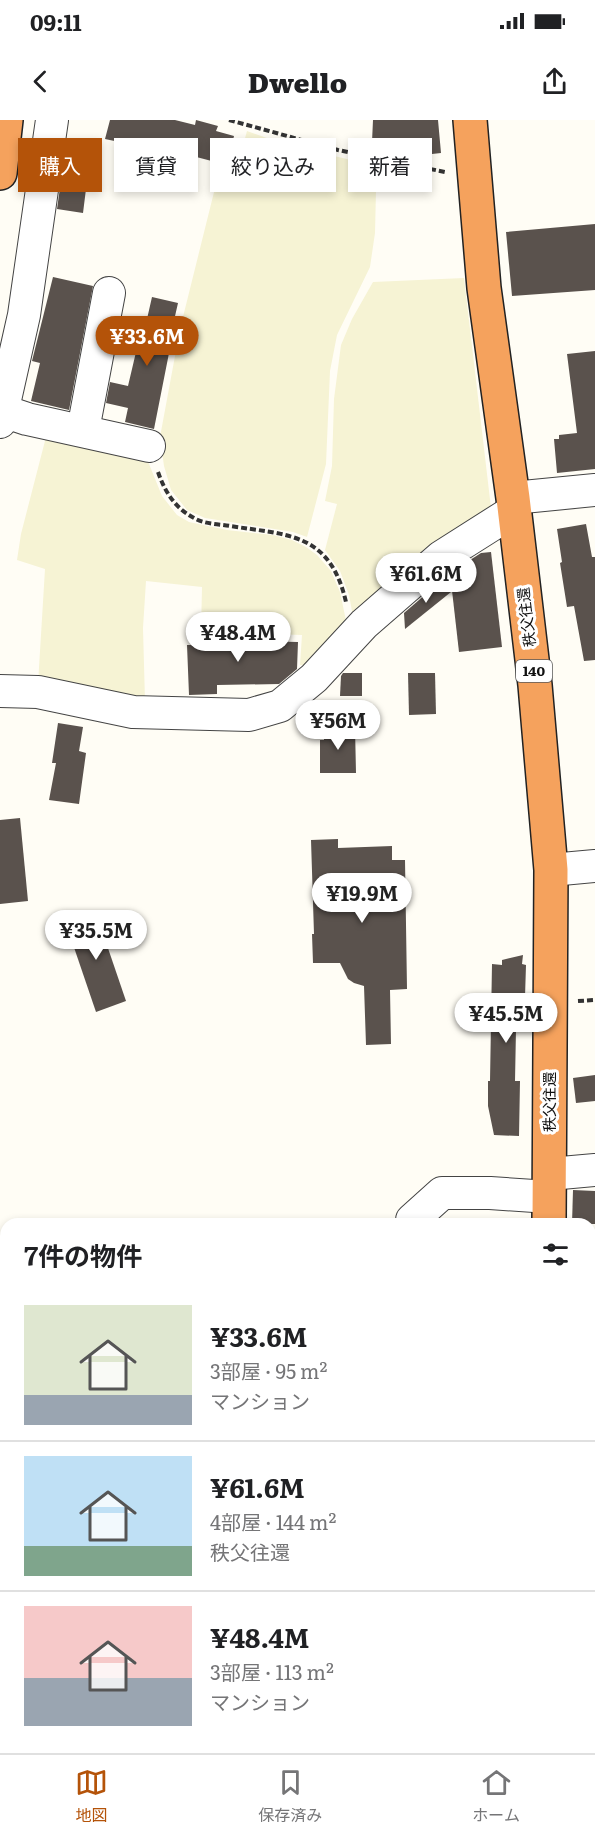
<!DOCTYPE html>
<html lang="ja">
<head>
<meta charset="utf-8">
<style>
	body { margin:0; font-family:Literata,"Noto Sans JP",serif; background:#f2f2f2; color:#202124; height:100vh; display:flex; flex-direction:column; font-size:22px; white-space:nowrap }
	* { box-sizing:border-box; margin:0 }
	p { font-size:20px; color:#757577 }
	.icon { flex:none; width:33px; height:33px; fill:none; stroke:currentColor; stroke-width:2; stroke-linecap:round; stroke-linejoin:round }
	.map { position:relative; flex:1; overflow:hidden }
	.side { position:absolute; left:0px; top:1098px; width:596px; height:536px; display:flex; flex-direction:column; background:#fff; border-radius:18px 18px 0 0; box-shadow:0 3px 9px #0003 }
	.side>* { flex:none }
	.top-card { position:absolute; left:18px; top:18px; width:560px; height:54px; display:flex; gap:12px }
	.price { position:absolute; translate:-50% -51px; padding:0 14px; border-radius:21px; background:#fff; color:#222; font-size:20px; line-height:39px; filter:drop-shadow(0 2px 3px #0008) }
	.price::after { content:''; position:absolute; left:50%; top:36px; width:18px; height:14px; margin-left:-9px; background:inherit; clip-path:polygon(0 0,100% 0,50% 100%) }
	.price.on { background:#b45309; color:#fff }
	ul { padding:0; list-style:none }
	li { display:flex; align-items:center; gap:18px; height:150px; padding:0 24px }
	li+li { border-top:2px solid #e0e0e0 }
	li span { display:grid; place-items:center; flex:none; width:168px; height:120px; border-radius:0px; color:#555 }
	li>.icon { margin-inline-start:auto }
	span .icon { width:72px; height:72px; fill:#fffc; stroke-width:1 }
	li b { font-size:26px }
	h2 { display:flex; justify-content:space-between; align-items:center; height:72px; padding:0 24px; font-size:26px }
	.chip { padding:0 21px; border-radius:0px; background:#fff; box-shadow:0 3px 9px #0003; font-size:21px; line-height:54px }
	.chip.on { background:#b45309; color:#fff }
	.status { display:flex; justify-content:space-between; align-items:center; height:42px; padding:0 30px; background:#fff; direction:ltr }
	.status svg { height:16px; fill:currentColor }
	header { display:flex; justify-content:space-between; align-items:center; height:78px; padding:0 24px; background:#fff; font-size:27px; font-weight:800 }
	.dock { display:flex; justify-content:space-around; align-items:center; height:84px; border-top:2px solid #e0e0e0; background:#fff; font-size:16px; color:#757577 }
	.dock a { display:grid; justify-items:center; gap:3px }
	.dock .on { color:#b45309 }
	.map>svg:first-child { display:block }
	.farmland { fill:#f6f3d4 }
	.building { fill:#5a524d }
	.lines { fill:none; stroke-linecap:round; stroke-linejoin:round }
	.minor-casing { stroke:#444; stroke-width:34 }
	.highway-casing { stroke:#222; stroke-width:36 }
	.path { stroke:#333; stroke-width:4; stroke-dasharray:6 3; stroke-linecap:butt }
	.minor { stroke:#fff; stroke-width:32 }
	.highway { stroke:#f5a25d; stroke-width:33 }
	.labels { text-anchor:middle; stroke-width:6; stroke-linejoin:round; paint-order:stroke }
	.shield { fill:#fff; stroke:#585858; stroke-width:1.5 }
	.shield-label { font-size:14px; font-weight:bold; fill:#111 }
	.street-label { font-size:15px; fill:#111; stroke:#fff }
</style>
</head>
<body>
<div class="status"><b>09:11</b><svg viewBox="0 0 49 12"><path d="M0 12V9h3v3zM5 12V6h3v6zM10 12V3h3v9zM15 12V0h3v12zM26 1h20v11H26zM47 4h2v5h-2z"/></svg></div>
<header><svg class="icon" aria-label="back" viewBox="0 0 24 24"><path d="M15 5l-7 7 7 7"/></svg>Dwello<svg class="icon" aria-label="share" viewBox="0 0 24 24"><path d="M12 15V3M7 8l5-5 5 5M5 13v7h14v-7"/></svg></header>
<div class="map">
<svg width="595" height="1633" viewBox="0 0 595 1633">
	<rect width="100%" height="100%" fill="#fffdf5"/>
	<!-- farmland -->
	<g class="farmland">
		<path d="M247 11 287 25 381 47 376 71 375 113 370 147 337 215 330 251 326 344 307 417 293 412 205 398 187 390 171 370 164 346 160 317 180 209 220 48 236 51Z"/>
		<path d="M464 158 491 388 354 502 349 475 340 451 325 430 337 384 325 381 332 346 334 279 341 225 352 199 373 162Z"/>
		<path d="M46 317 145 334 162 376 177 395 189 402 227 410 273 415 292 420 306 427 317 435 331 451 340 472 348 510 315 546 300 545 302 515 201 512 202 467 146 461 143 508 145 581 38 564 45 449 17 440 21 414Z"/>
	</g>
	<!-- building -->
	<g class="building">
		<path d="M110 0H175L195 5 196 0 218 6 216 11 234 16 227 45 181 33V35L105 19Z"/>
		<path d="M373 0H438L441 33 414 36 413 25 372 22Z"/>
		<path d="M66 26 91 29 83 93 57 89Z"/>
		<path d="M595 104V170L512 176 506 112Z"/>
		<path d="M53 157 93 166 69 290 31 281 40 243 32 241Z"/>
		<path d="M152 177 178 183 168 227 170 228 154 309 125 302 128 288 106 283 110 262 128 266 144 198 147 199Z"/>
		<path d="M595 231V349L557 353 554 319H559V315L577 313 567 234Z"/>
		<path d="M586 404 592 437H595V540L584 541 574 486 567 487 560 443 562 442 557 409Z"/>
		<path d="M491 432 502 527 459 532 450 453 481 433Z"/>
		<path d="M441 461 451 472 405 509 404 493Z"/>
		<path d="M215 516 216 520 298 522 297 549 279 564 217 565V574L189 575 187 525H194V517Z"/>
		<path d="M343 553H362V576H340L341 556Z"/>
		<path d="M408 553H435L436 594 409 595Z"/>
		<path d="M58 603 83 607 79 631 86 633 79 684 49 680 56 643H52Z"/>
		<path d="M324 607H355L356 653H320V620H324Z"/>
		<path d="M20 698 28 781 0 784V700Z"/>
		<path d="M338 719V728L392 726V740H405L407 869 390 870 391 924 366 925 364 866 354 863 348 859 340 843H313L312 814H314L311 720Z"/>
		<path d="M95 790 126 881 96 892 65 801Z"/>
		<path d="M523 835 522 844 526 845 524 909H516L515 961H520L519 1016 494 1015 488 986V961H490L492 844 502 845V840Z"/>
		<path d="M595 955V981L576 983 573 958Z"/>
		<path d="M573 1070 595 1071V1104H572Z"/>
	</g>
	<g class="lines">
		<!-- minor casing -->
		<g class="minor-casing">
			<g id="minor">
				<path d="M3 291 27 299 149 326"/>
				<path d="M0 302 24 195 52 0"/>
				<path d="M83 310 109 173"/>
				<path d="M513 378 595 370"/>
				<path d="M0 571 38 572 133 592 249 595 280 586 314 558 364 504 441 437 515 390"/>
				<path d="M551 750 595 746"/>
				<path d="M550 1054 595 1050"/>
				<path d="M412 1104V1100L442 1073H490L549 1077"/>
				<path d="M0 1336H6"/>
				<path d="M0 1451H6"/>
				<path d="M0 1585 6 1584"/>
				<path d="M590 1588H595"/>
				<path d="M196 1633V1628"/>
			</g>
		</g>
		<!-- highway casing -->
		<g class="highway-casing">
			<g id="highway">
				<path d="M470 0 484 168 513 378 535 565 551 750 549 1104"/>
				<path d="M0 53 6 0"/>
				<path d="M541 1633V1628"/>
			</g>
		</g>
		<!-- path -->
		<g class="path">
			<path d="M229 0 338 30 445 52"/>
			<path d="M158 352C165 372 175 388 194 398 204 404 218 404 230 406 289 415 330 413 346 482"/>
			<path d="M578 881 595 880"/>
		</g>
		<!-- minor -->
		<use href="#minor" class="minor"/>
		<!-- highway -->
		<use href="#highway" class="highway"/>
	</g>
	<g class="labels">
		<!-- shield labels -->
		<rect class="shield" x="516" y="540" width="36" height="22" rx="4.5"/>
		<g class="shield-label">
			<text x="534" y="556">140</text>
		</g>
		<!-- street labels -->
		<g class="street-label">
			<text transform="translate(527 497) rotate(-97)" y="5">秩父往還</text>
			<text transform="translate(550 982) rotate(-90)" y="5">秩父往還</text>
		</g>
	</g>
</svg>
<b class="price on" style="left:147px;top:247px">¥33.6M</b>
<b class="price" style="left:426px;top:484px">¥61.6M</b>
<b class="price" style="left:238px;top:543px">¥48.4M</b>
<b class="price" style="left:338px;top:631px">¥56M</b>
<b class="price" style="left:362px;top:804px">¥19.9M</b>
<b class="price" style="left:96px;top:841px">¥35.5M</b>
<b class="price" style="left:506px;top:924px">¥45.5M</b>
<div class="top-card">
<a class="chip on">購入</a>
<a class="chip">賃貸</a>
<a class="chip">絞り込み</a>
<a class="chip">新着</a>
</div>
<section class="side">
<h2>7件の物件<svg class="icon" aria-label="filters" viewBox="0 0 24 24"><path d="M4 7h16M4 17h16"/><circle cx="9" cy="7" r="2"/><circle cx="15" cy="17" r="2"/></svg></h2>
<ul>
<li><span style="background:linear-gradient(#dfe7d0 75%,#9aa5b1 0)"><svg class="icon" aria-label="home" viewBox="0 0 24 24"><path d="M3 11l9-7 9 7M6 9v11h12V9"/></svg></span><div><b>¥33.6M</b><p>3部屋 · 95 m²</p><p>マンション</p></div></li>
<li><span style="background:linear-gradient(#bfe0f5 75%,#7fa58c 0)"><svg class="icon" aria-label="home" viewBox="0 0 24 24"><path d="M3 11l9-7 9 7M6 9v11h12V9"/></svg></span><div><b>¥61.6M</b><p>4部屋 · 144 m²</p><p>秩父往還</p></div></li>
<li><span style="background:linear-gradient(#f6c9c9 60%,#9aa5b1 0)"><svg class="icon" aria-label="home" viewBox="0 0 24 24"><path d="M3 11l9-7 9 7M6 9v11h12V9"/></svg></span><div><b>¥48.4M</b><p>3部屋 · 113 m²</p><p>マンション</p></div></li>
</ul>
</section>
</div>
<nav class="dock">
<a class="on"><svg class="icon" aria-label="map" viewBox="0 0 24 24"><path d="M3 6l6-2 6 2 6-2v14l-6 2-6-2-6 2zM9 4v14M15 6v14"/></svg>地図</a>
<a><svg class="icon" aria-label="saved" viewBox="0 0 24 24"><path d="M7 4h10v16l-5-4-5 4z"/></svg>保存済み</a>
<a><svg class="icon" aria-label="home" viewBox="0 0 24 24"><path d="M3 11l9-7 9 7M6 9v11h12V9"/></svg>ホーム</a>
</nav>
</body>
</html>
